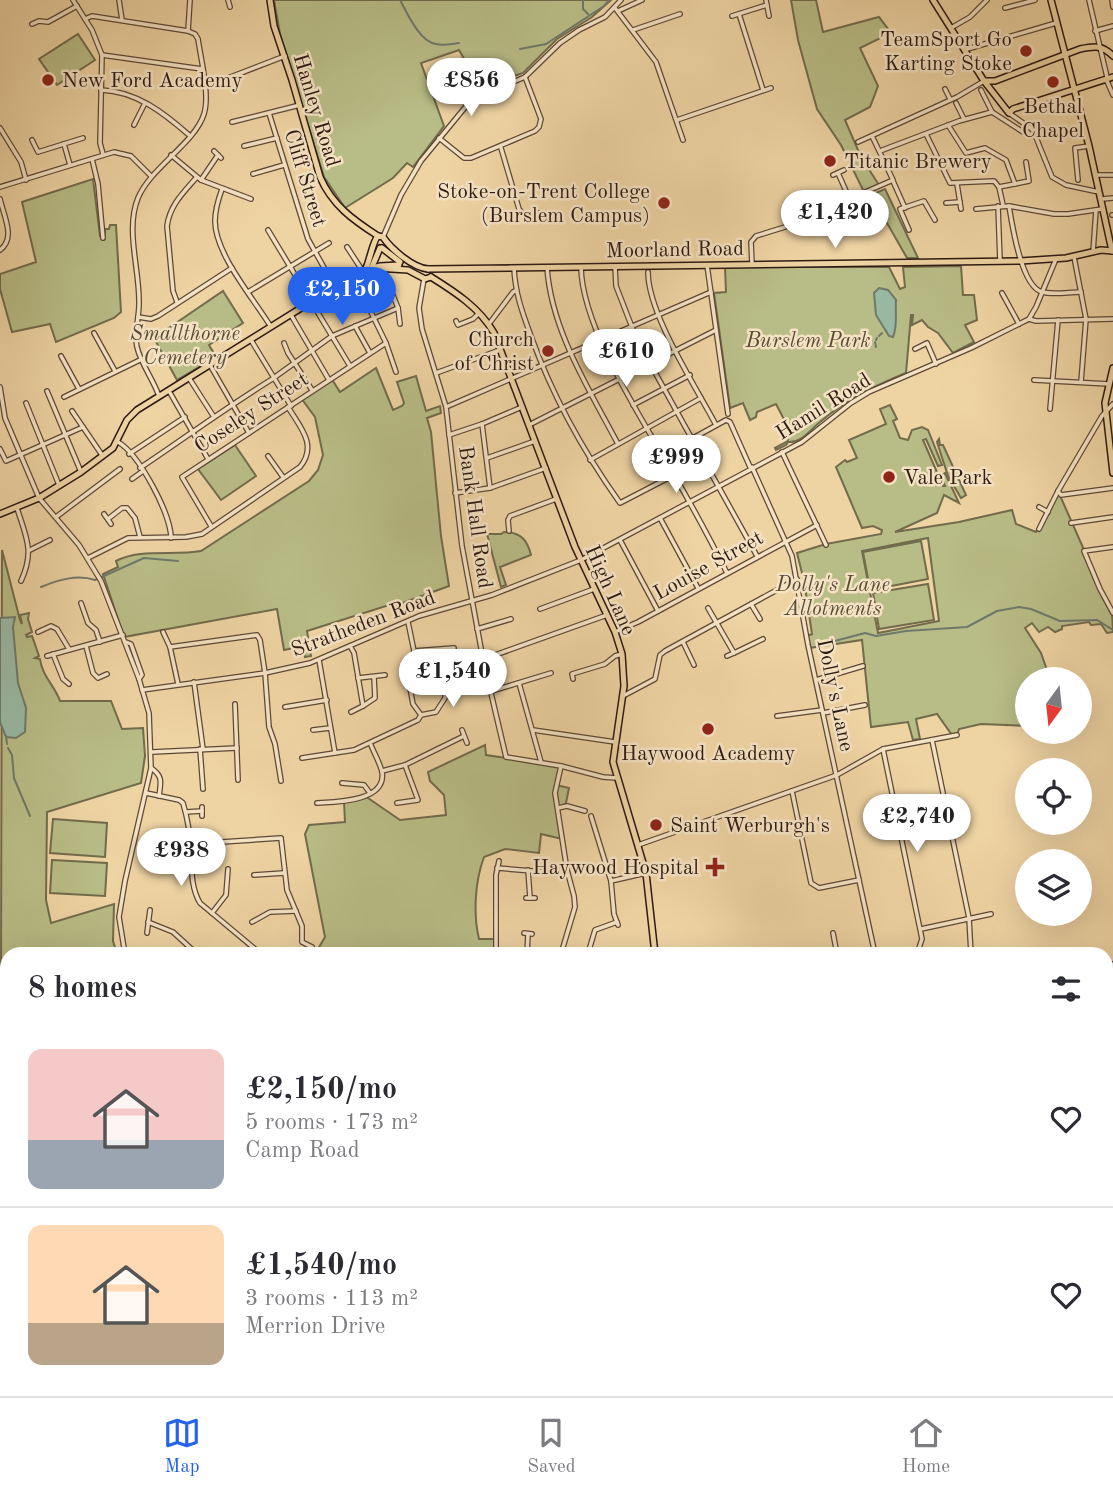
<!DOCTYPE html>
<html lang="en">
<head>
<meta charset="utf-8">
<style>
	body { margin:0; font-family:"Old Standard TT",serif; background:#f7f7f7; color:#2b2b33; height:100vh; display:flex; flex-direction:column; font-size:26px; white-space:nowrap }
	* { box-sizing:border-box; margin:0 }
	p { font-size:23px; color:#7c7c81 }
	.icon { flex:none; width:38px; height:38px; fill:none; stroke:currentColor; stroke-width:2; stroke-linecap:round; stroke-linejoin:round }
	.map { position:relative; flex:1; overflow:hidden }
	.details { position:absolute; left:0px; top:947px; width:1113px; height:450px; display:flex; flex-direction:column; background:#fff; border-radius:21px 21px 0 0; box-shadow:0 7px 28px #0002 }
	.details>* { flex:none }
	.needle { width:46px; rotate:195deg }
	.tools { position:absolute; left:1015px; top:667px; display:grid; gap:14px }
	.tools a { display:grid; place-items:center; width:77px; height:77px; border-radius:50%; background:#fff; box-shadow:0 7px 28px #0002; font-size:35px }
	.price { position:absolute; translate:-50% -60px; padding:0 16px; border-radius:24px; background:#fff; color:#222; font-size:23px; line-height:46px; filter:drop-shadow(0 2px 4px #0008) }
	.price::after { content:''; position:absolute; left:50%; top:42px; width:21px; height:16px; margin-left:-10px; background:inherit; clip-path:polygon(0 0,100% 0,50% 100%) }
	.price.active { background:#2563eb; color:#fff }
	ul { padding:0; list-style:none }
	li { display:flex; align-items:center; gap:21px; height:175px; padding:0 28px }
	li+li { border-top:2px solid #e1e1e2 }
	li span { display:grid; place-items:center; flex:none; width:196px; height:140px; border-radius:14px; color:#555 }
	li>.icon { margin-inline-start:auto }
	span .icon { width:84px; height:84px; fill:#fffc; stroke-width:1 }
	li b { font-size:30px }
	h2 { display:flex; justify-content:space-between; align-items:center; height:84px; padding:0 28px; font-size:30px }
	.tab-bar { display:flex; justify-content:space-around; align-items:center; height:98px; border-top:2px solid #e1e1e2; background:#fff; font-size:19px; color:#7c7c81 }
	.tab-bar a { display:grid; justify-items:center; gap:4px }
	.tab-bar .active { color:#2563eb }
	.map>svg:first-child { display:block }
	.green { fill:#b8bc86; stroke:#726b4c; stroke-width:2; fill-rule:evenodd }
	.water { fill:#99b8a4; stroke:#6e796a; stroke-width:2 }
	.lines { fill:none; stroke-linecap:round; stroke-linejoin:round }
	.stream { stroke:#6e796a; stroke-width:2 }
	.minor-casing { stroke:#5d4837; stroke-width:6 }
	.major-casing { stroke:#2d1a13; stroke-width:8 }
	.minor { stroke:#f4e2c3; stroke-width:3.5 }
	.major { stroke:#eed3a3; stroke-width:5 }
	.poi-dot { fill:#8f2418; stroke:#f4e2c3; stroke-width:2.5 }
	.labels { text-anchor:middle; stroke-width:5; stroke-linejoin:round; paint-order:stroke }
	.poi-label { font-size:21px; fill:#2d1a13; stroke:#f4e2c3; text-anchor:end }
	.street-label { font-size:21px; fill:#2d1a13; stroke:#f4e2c3 }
	.park-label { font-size:21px; font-style:italic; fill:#574b36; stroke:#f4e2c3 }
</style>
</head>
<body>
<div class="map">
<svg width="1113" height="1396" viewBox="0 0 1113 1396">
	<rect width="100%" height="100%" fill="#eed3a3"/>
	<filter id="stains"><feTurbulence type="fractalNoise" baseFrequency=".00286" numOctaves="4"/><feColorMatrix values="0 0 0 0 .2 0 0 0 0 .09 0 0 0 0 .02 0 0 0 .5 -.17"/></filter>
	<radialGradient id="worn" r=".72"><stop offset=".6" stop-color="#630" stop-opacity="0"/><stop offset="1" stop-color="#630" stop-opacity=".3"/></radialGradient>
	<!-- green -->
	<g class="green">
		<path d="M274 0H611L592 17 557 39 523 73 488 85 482 90 459 50 421 63 444 126 413 167 407 163 393 178 345 208 324 177 280 34Z"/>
		<path d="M791 0H816L823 32 879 17 891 33 860 48 878 86 870 107 845 120 861 157 879 185 864 192 841 145 817 109 798 40Z"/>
		<path d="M78 34 95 60 57 85 39 59Z"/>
		<path d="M93 179 100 236 105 235V229H109L110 225H116L121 312 114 318 56 342 50 324 12 332 0 289V274L36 262 22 202Z"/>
		<path d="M885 189 918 258H907L871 195Z"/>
		<path d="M961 266 963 295H974L977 320 965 325 974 342 953 353 938 333 928 327 922 320 912 325 913 315H911L906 373C874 386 846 400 820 422 810 430 802 443 788 442L786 445 776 450 775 448 788 441V427L776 404 757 412 756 417 750 420 743 403 730 408 714 293 726 292 725 267H889L900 289 905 287 903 267Z"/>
		<path d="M223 291 243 323 209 345 216 357 177 380 154 338Z"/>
		<path d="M376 368 393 410 402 406 404 403 397 382 416 376 426 411 440 406 441 413 427 418 431 432 441 536 449 586 397 605 399 617 394 618 393 606 389 605 307 631 311 656 305 657 303 646 284 650 277 609 124 637 103 574 118 567 116 561C140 548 174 556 201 551L309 481 318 470 323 455 315 417 301 398 331 378 340 392Z"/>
		<path d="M890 405 897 419 893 421 900 438 908 440 912 430 922 427 928 430 942 465 938 466 926 439 923 440 943 486H945L941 476 945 473 959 503 944 495 937 513 895 532 959 522 1012 510 1016 524 1036 532 1058 491 1112 613 1113 632 1107 633 1101 624 1091 625 1089 622 1062 626V629L1055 632 1048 627 1039 632 1032 623 1025 628 1041 653 1050 679H1027V726L981 724 959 729 957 735H952L937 714 916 719 920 739 913 740 908 722 871 727 862 640 809 648 807 636 812 634 804 581 797 553 826 544 881 534 882 530 873 526 862 528 836 467 845 460 847 462 857 458 849 440 886 424 880 409ZM928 538 939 621 878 633 862 551Z"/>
		<path d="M939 439 940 445H943L966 495 961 498 948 476 937 442Z"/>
		<path d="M235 445 256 476 221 500 198 469Z"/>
		<path d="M504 532C520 532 527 539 531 555L500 567 506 585 501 587 487 534H501Z"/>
		<path d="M921 541 928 579 870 590 863 552Z"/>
		<path d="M2 550 20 620 22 624 20 615 29 613 28 619 32 632 26 635 27 637 32 636 39 656 35 658 40 659C42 676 55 686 60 701H111L122 729 143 728 145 756 141 783 47 812 46 900 51 923 114 904 113 941 117 954H7V1390H17L16 1396H0Z"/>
		<path d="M928 584 934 620 879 629 873 593Z"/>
		<path d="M485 745 486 755 561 766 556 785 569 788 566 803 559 808 562 839 541 834 539 853 505 849 484 857C475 881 473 914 479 939H495L496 954H315L325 937 305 834 309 825 345 822 344 801 365 796 400 820 446 815 444 795 430 781 428 772Z"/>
		<path d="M53 819 107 823 105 857 50 853Z"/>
		<path d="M52 860 107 863 105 896 50 893Z"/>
		<path d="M1106 1121 1113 1123V1294L1106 1301Z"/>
		<path d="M520 1390H629V1396H536Z"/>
		<path d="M909 1390H1025L1019 1396H909Z"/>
	</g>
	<!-- water -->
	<g class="water">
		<path d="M879 288 888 290 896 300C895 312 898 325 893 337L889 336 876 315 874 293Z"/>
		<path d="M15 617 13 627 18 683 26 708 25 732 16 738 6 737 0 722V618Z"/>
	</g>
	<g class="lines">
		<!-- stream -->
		<g class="stream">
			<path d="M400 0C407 13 420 42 436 44 443 46 451 44 459 43"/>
			<path d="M583 0V9L588 14"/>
			<path d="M520 49 546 44 604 6 609 0"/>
			<path d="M879 336 882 333"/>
			<path d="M876 340 877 338"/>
			<path d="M875 342 876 347"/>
			<path d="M41 587C58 580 77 574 95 580L144 558 178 561"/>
			<path d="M831 642 865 633 876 636 906 631 967 627 997 611 1019 607 1031 609 1060 621 1097 620 1113 630"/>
			<path d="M6 736 7 744"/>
			<path d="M8 748 12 755 14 778 30 816"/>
			<path d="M0 1390 2 1396"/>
		</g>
		<!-- minor casing -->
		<g class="minor-casing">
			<g id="minor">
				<path d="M73 0 92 30 102 55 100 143 103 154"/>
				<path d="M119 0 122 20"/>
				<path d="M228 0 230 7"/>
				<path d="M766 0 769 16"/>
				<path d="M1089 0 1107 77"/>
				<path d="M1112 0 1113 7"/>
				<path d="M615 8 656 62 683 140"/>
				<path d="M1005 8 1035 0"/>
				<path d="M618 11 642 0"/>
				<path d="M739 14 763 90"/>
				<path d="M732 16 767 5"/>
				<path d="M85 19 92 16 188 31 195 34 198 39C201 60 210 95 204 114 195 143 151 167 138 198 125 230 140 270 139 304 139 318 134 333 137 347 141 364 153 379 159 396"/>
				<path d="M32 24 39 21 48 22 77 6"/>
				<path d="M951 28 970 17 987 0"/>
				<path d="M633 30 680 14"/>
				<path d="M188 31 190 0"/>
				<path d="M1095 31 1113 26"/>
				<path d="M964 50 1056 23"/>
				<path d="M102 55 202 69"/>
				<path d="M1104 80 1107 81 1113 95"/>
				<path d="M205 84 215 83 285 56"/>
				<path d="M945 89 950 99"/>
				<path d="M101 90C136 91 164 113 189 135"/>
				<path d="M981 90 992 112 1023 132"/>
				<path d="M956 103 964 119"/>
				<path d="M269 113 308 239 327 273"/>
				<path d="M1009 113 1033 130 1052 177 1066 185 1099 192"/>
				<path d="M677 120 771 88"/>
				<path d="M232 122 300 105"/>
				<path d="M134 125 145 103"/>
				<path d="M948 125 966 153 985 148 1006 160 1015 184"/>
				<path d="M0 128 21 162 26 180"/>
				<path d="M926 134 950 183 994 181 999 187 1003 205"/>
				<path d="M439 138 464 158H471L535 131 539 127 541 119 525 77"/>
				<path d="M32 140 38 152 83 138"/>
				<path d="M858 142 957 97 984 81"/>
				<path d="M64 144 70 165"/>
				<path d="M244 146 277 138"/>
				<path d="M501 148 519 209 522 213H553"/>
				<path d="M214 151 221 158"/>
				<path d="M880 151 959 121 992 112"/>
				<path d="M171 155 201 180 251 199"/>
				<path d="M92 159 98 184 103 238"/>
				<path d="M838 173 850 200"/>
				<path d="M253 174 284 165"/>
				<path d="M833 175 844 170"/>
				<path d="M1096 175H1113"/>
				<path d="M201 180 218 155"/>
				<path d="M1078 180 1075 148 1089 146"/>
				<path d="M893 181 905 208"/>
				<path d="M957 184 961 209"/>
				<path d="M0 187 114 152 131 156 151 176"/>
				<path d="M999 187 1029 181 1026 162"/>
				<path d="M222 189C218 200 215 210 215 221 215 254 254 299 271 327"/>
				<path d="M0 199C4 217 16 238 0 250"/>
				<path d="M1102 199 1113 198"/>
				<path d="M946 203 960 202"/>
				<path d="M998 206 1000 261"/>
				<path d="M1009 206C1012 224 1021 286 1042 292 1053 295 1069 292 1081 292"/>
				<path d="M976 209 1009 206 1054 214H1068L1102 209"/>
				<path d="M1112 215H1113"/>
				<path d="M268 230 350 366"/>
				<path d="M909 230 900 209 924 201 935 220"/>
				<path d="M383 237 401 195 421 161 472 99 525 77 560 43 579 30 605 17 621 0"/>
				<path d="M347 247 362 270"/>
				<path d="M1093 252 1096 210"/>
				<path d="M1074 257 1086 319 1081 382"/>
				<path d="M752 264 751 242 756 236 785 227 893 180 872 136"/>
				<path d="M707 265 728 414"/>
				<path d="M615 266 616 286 637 340 757 556"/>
				<path d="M547 267C551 330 589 389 618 444"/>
				<path d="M581 267C582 328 642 419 673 473 692 506 710 539 727 573"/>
				<path d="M514 268C515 292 522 312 531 336 552 395 583 451 620 503L674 475"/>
				<path d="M383 270 398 308 400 324"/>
				<path d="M648 272C648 314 695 385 716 425"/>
				<path d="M353 275 386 343 396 372"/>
				<path d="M424 279 419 308 422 329 446 407 462 546 483 659 506 757 561 766 603 777 617 778"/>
				<path d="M332 289 339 301"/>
				<path d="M248 292 329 243"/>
				<path d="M1002 293 1019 324"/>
				<path d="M177 302 173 291 167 226C170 205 183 193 196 178"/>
				<path d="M291 315 329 380"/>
				<path d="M138 317 151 319 158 316 232 268"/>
				<path d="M1029 319 1036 321 1113 319"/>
				<path d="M456 321 458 325 473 319 479 313"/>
				<path d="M489 324 513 292 515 291"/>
				<path d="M355 326 370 353"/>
				<path d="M94 333 115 371"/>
				<path d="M251 340 291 406"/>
				<path d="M284 343 288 353 312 390"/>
				<path d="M915 349 927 343 936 364"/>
				<path d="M61 356 79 389"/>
				<path d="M210 365 249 433"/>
				<path d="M436 373 500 350"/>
				<path d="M275 377 332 336 398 308"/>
				<path d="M189 378 214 417"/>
				<path d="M1034 380 1109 384"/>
				<path d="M0 387 5 418 39 498 79 545 101 581 139 679 149 713 151 768 125 881 119 917 125 954"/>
				<path d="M47 391 81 472"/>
				<path d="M169 391 208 459"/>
				<path d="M64 397 142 359"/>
				<path d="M26 403 59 485"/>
				<path d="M633 405 690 375"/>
				<path d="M446 407 711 292"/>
				<path d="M1050 409 1058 320"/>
				<path d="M72 411 102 455"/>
				<path d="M482 424 490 488"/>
				<path d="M529 425 716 330"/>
				<path d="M449 435 482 424 522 407"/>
				<path d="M118 442C139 454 171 514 171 538"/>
				<path d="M0 449 6 461 83 427"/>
				<path d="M782 452 826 545"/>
				<path d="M129 454 185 417"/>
				<path d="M662 455 726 420 730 422 750 467"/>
				<path d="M268 456 283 477"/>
				<path d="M487 458 535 441"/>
				<path d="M590 460 701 398"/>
				<path d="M752 467 792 556 808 645 875 954"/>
				<path d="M140 468C185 438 228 406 274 378"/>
				<path d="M132 479 143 471"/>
				<path d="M1058 491 1061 495 1113 488"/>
				<path d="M455 493 490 488 546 468"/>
				<path d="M1039 507 1048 512"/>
				<path d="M17 508C26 537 35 551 21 581"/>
				<path d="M104 514 111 524"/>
				<path d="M56 517 120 469"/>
				<path d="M660 518 698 588"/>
				<path d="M108 519 122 508H127L135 518 140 537"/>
				<path d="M1071 523 1113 517"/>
				<path d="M211 526 182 477 386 343"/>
				<path d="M1039 529 1058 491 1102 416 1113 404"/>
				<path d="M509 531 508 520 510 516 556 499"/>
				<path d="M620 540 658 611"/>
				<path d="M1113 547 1084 551 1100 589 1113 613"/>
				<path d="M30 550 50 540"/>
				<path d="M88 558 128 538 186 537 202 534 300 467C318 445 300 427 288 407"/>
				<path d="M81 603 88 623 96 630 100 642"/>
				<path d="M751 604 760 619"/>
				<path d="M708 608 734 653 763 639"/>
				<path d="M540 609 594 589"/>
				<path d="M408 622 414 651 407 672 413 704 421 715"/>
				<path d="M477 629 511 619"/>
				<path d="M38 632 51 626 57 629 69 649"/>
				<path d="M163 632 170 647"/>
				<path d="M615 632 638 622 817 525"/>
				<path d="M126 642 131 644 142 675 139 679"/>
				<path d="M683 642 694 665"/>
				<path d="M86 646 93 673 98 678 107 674"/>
				<path d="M350 646 354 653 363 706 375 698 374 677"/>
				<path d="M414 651 454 648"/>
				<path d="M53 654 63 679 69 684"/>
				<path d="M47 656 123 635"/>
				<path d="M727 656 734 653"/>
				<path d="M484 659 607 615"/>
				<path d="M319 660 335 753"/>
				<path d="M358 678 385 675"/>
				<path d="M573 679 572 674 605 664 615 656 622 654"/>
				<path d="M816 680 863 666"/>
				<path d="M194 682 203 749"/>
				<path d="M519 683 541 762"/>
				<path d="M178 684 170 647 257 635 260 640 265 673 269 727 275 744 281 781"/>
				<path d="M142 690 265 673 310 663 419 616 492 595 581 560 802 442 851 403 869 392 971 348 1029 319 1036 307 1056 259"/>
				<path d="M492 691 551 673"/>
				<path d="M623 696 655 679 660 655 665 651 797 579"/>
				<path d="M235 704 238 780"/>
				<path d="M285 707 327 700"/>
				<path d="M351 712 363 706"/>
				<path d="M823 713 865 705"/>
				<path d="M777 716 822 710"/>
				<path d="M313 730 330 728"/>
				<path d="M462 730 467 743"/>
				<path d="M533 730 615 742"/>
				<path d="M932 740 969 918 971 954"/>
				<path d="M200 749 203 789"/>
				<path d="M883 749 922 939 917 954"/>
				<path d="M152 752 237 748"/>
				<path d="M302 758 354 750 418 720 421 715 436 712 445 698 446 671"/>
				<path d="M151 768C163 776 161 782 159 796"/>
				<path d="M382 771 405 765 464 736"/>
				<path d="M342 783 364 785 370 793"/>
				<path d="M792 791 811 883 819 888 859 880"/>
				<path d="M146 793 179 800 183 803C187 817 190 833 191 848 192 867 190 886 200 903L261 954"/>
				<path d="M317 803C335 802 387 802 382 772 380 763 374 753 371 745"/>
				<path d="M397 803 418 800 405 765"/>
				<path d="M202 807V816"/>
				<path d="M558 808 567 806 585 811"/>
				<path d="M186 812 202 811"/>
				<path d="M591 816 611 881"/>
				<path d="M191 844 281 838 287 890 302 926V942L312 947"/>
				<path d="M638 845 837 775 883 749 957 735"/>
				<path d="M497 868 544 872 567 870"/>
				<path d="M528 870 530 898"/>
				<path d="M254 875 284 873"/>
				<path d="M526 898H535"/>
				<path d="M212 913 226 895 228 869"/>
				<path d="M148 922 173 932 197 954"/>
				<path d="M252 922 270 912 296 911"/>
				<path d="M618 925 614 914 611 881 646 873"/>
				<path d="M921 929 991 914"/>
				<path d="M147 933 150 910"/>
				<path d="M524 933 532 934"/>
				<path d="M833 933 837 954"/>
				<path d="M589 950 595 930 617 922"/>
				<path d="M803 952V954"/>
				<path d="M496 953 524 954"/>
				<path d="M496 954V875L499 861"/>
				<path d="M527 954 528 934"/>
				<path d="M561 954 575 907 574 896 567 870 555 793 561 766"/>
				<path d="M1106 970 1113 964"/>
				<path d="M1106 1027 1108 1017"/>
				<path d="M1106 1077 1113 1079"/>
				<path d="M1106 1116 1113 1118"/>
				<path d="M1106 1376 1113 1372"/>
				<path d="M40 1390V1396"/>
				<path d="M77 1390 78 1396"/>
				<path d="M113 1390V1396"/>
				<path d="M297 1390 302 1396"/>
				<path d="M652 1390 655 1396"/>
				<path d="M697 1390 699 1396"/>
				<path d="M751 1390 755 1396"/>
				<path d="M785 1390 788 1396"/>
				<path d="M1089 1390 1091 1396"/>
				<path d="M755 1395 767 1390"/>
				<path d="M181 1396 182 1390"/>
				<path d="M201 1396 202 1390"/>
				<path d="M260 1396 261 1390"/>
				<path d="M661 1396 668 1390"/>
				<path d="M878 1396V1390"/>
			</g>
		</g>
		<!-- major casing -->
		<g class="major-casing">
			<g id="major">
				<path d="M270 0 274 26 292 80 320 177C332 205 353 220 378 236L383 237C391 249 413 268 428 269"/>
				<path d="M933 0 984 81 1009 113 1013 109 1113 77"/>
				<path d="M1051 0 1089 146 1112 251"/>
				<path d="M984 81H995L1080 49C1095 46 1102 45 1113 56"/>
				<path d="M382 248 400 262"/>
				<path d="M372 267 380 248"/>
				<path d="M366 268C370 260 373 240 378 236"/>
				<path d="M375 268 408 270 425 279 431 277"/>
				<path d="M428 269 1020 261 1066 258 1101 250 1113 251"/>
				<path d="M431 277C455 292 480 308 494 333L575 547 615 632 622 654 624 686 613 762 646 873 655 954"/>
				<path d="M1113 368 1105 403 1113 473"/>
				<path d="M0 514 39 498 81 472 113 448 127 420 137 410 359 272 380 266 399 265"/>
				<path d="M1106 1308 1113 1301"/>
				<path d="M640 1396V1390"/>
				<path d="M1026 1396 1031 1390"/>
			</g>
		</g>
		<!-- minor -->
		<use href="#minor" class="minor"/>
		<!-- major -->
		<use href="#major" class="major"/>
	</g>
	<!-- markers -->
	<g class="poi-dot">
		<circle cx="1026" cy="51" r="7"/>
		<circle cx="48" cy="80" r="7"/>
		<circle cx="1053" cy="82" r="7"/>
		<circle cx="830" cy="161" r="7"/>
		<circle cx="664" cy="203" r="7"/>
		<circle cx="548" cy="351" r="7"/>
		<circle cx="889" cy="477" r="7"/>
		<circle cx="708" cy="729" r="7"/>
		<circle cx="656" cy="825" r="7"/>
		<path d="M711.5 856.5h7v7h7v7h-7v7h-7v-7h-7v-7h7z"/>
	</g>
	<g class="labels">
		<!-- poi labels -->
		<g class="poi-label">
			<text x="1012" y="46">TeamSport Go<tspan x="1012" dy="24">Karting Stoke</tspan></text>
			<text x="62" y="87" text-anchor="start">New Ford Academy</text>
			<text x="1053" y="113" text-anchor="middle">Bethal<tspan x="1053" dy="24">Chapel</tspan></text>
			<text x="844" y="168" text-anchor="start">Titanic Brewery</text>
			<text x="650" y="198">Stoke-on-Trent College<tspan x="650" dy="24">(Burslem Campus)</tspan></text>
			<text x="534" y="346">Church<tspan x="534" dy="24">of Christ</tspan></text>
			<text x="903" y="484" text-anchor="start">Vale Park</text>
			<text x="708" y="760" text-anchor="middle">Haywood Academy</text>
			<text x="670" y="832" text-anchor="start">Saint Werburgh's</text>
			<text x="699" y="874">Haywood Hospital</text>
		</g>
		<!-- street labels -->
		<g class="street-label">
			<text transform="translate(317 110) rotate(73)" y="7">Hanley Road</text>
			<text transform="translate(306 178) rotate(73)" y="7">Cliff Street</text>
			<text transform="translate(675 249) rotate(-1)" y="7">Moorland Road</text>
			<text transform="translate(823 406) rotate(-32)" y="7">Hamil Road</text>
			<text transform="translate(251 412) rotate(-33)" y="7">Coseley Street</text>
			<text transform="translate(476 517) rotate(82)" y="7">Bank Hall Road</text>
			<text transform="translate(708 565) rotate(-29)" y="7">Louise Street</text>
			<text transform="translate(611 590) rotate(66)" y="7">High Lane</text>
			<text transform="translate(363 623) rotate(-21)" y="7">Stratheden Road</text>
			<text transform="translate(836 695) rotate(78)" y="7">Dolly's Lane</text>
		</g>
		<!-- park labels -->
		<g class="park-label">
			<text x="185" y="340">Smallthorne<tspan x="185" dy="24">Cemetery</tspan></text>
			<text x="808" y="347">Burslem Park</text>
			<text x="833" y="591">Dolly's Lane<tspan x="833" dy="24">Allotments</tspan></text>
		</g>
	</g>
	<rect width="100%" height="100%" filter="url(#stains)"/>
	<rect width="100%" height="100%" fill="url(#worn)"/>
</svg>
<div class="tools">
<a><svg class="needle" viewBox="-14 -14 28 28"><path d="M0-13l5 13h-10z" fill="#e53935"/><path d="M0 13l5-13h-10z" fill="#7c7c81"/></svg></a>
<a><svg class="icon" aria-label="locate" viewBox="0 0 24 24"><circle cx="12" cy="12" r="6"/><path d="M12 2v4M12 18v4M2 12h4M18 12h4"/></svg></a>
<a><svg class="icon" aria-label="layers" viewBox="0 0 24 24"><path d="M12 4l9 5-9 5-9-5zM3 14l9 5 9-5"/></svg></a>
</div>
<b class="price" style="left:471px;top:118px">£856</b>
<b class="price" style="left:835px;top:250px">£1,420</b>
<b class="price active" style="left:342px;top:327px">£2,150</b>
<b class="price" style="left:626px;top:389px">£610</b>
<b class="price" style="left:676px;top:495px">£999</b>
<b class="price" style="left:453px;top:709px">£1,540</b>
<b class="price" style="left:917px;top:854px">£2,740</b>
<b class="price" style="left:181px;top:888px">£938</b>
<section class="details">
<h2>8 homes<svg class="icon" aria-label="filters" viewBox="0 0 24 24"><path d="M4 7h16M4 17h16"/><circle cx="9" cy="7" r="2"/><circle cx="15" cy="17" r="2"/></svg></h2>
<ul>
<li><span style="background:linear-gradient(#f6c9c9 65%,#9aa5b1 0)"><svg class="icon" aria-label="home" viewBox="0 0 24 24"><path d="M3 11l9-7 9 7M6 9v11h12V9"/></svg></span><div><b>£2,150/mo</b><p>5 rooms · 173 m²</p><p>Camp Road</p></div><svg class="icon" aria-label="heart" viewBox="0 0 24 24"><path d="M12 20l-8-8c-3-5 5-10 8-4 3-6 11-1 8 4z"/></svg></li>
<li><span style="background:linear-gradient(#ffd9b3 70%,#b9a48a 0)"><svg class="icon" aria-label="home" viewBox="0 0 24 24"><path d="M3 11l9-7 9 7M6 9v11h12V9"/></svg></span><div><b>£1,540/mo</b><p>3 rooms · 113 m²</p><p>Merrion Drive</p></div><svg class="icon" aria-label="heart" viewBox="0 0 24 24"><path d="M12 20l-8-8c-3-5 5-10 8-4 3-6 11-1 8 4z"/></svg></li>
</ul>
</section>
</div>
<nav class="tab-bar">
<a class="active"><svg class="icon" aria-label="map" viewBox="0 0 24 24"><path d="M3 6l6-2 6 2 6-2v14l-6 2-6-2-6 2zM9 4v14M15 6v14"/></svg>Map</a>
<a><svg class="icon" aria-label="saved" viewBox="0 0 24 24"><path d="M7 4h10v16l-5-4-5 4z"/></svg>Saved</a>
<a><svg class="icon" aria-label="home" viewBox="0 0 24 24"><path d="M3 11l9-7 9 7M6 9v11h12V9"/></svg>Home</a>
</nav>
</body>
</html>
